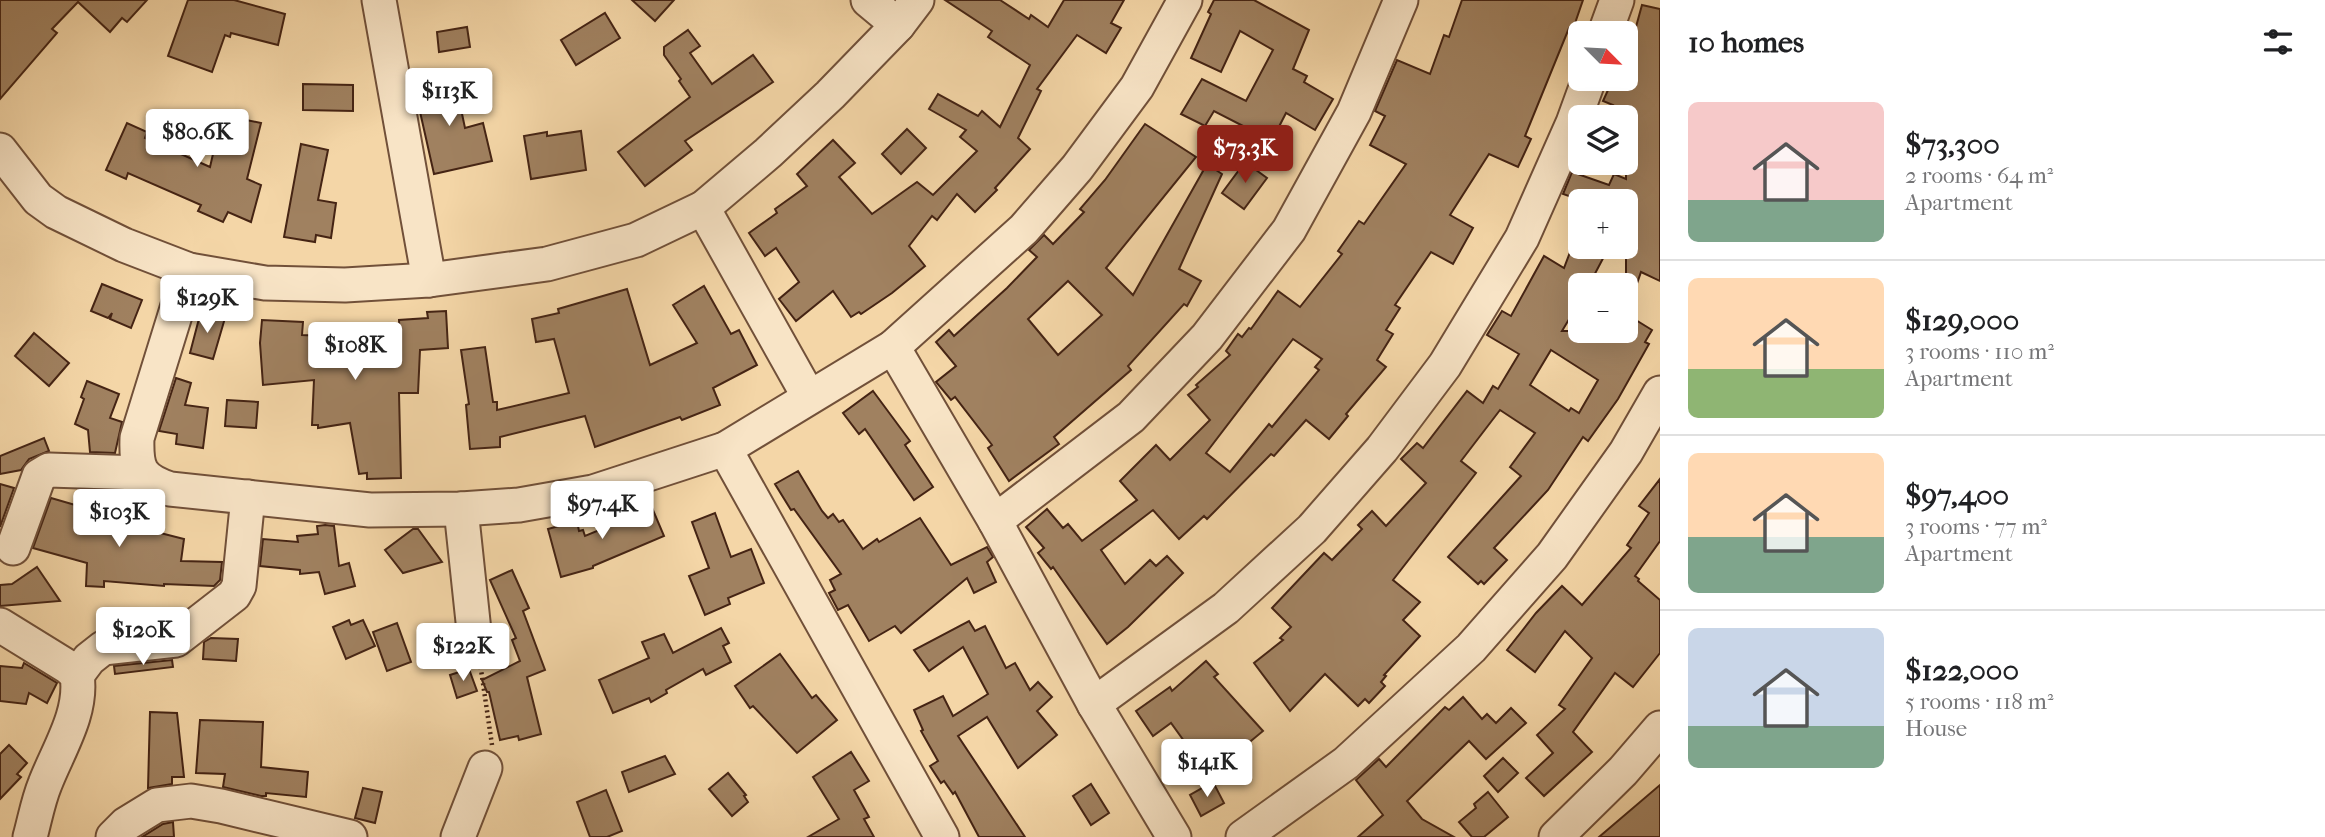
<!DOCTYPE html>
<html lang="en">
<head>
<meta charset="utf-8">
<style>
	body { margin:0; font-family:"IM FELL French Canon",serif; background:#f6f6f6; color:#202124; height:100vh; display:flex; flex-direction:column; font-size:26px; white-space:nowrap }
	* { box-sizing:border-box; margin:0 }
	p { font-size:23px; color:#757577 }
	.icon { flex:none; width:38px; height:38px; fill:none; stroke:currentColor; stroke-width:2; stroke-linecap:round; stroke-linejoin:round }
	.map { position:relative; flex:1; overflow:hidden }
	.sheet { display:flex; flex-direction:column; background:#fff; width:665px }
	.sheet>* { flex:none }
	.needle { width:46px; rotate:114deg }
	.buttons { position:absolute; left:1568px; top:21px; display:grid; gap:14px }
	.buttons a { display:grid; place-items:center; width:70px; height:70px; border-radius:10px; background:#fff; box-shadow:0 7px 28px #0002; font-size:35px }
	.price { position:absolute; translate:-50% -60px; padding:0 16px; border-radius:7px; background:#fff; color:#222; font-size:23px; line-height:46px; filter:drop-shadow(0 2px 4px #0008) }
	.price::after { content:''; position:absolute; left:50%; top:42px; width:21px; height:16px; margin-left:-10px; background:inherit; clip-path:polygon(0 0,100% 0,50% 100%) }
	.price.on { background:#8f2418; color:#fff }
	ul { padding:0; list-style:none }
	li { display:flex; align-items:center; gap:21px; height:175px; padding:0 28px }
	li+li { border-top:2px solid #e0e0e0 }
	li span { display:grid; place-items:center; flex:none; width:196px; height:140px; border-radius:10px; color:#555 }
	li>.icon { margin-inline-start:auto }
	span .icon { width:84px; height:84px; fill:#fffc; stroke-width:1 }
	li b { font-size:30px }
	h2 { display:flex; justify-content:space-between; align-items:center; height:84px; padding:0 28px; font-size:30px }
	main { display:flex; flex:1; min-height:0 }
	.map>svg:first-child { display:block }
	.building { fill:#a08160; stroke:#452414; stroke-width:2; fill-rule:evenodd }
	.lines { fill:none; stroke-linecap:round; stroke-linejoin:round }
	.minor-casing { stroke:#715039; stroke-width:37 }
	.path { stroke:#452414; stroke-width:4.5; stroke-dasharray:2 3.5; stroke-linecap:butt }
	.minor { stroke:#f8e4c6; stroke-width:33 }
</style>
</head>
<body>
<main>
<div class="map">
<svg width="1660" height="837" viewBox="0 0 1660 837">
	<rect width="100%" height="100%" fill="#f4d6a7"/>
	<filter id="stains"><feTurbulence type="fractalNoise" baseFrequency=".00286" numOctaves="4"/><feColorMatrix values="0 0 0 0 .2 0 0 0 0 .09 0 0 0 0 .02 0 0 0 .5 -.17"/></filter>
	<radialGradient id="worn" r=".72"><stop offset=".6" stop-color="#630" stop-opacity="0"/><stop offset="1" stop-color="#630" stop-opacity=".3"/></radialGradient>
	<!-- building -->
	<g class="building">
		<path d="M0 0H147L127 22 122 18 110 32 78 2 52 29 57 33 0 99Z"/>
		<path d="M188 0H234L285 14 278 45 231 33 230 37 225 35 212 72 168 56Z"/>
		<path d="M632 0H674L655 21Z"/>
		<path d="M945 0H1000L1029 19 1031 15 1048 27 1064 0H1124L1111 23 1121 28 1106 53 1077 35 1037 89 1041 91 1018 138 1030 149 995 188 997 190 975 212 957 194 937 220 932 216 909 246 925 266 892 293 861 314 859 312 851 317 833 291 796 321 779 299 799 282 776 248 765 256 749 233 777 213 775 209 807 186 797 174 833 140 855 163 839 177 872 214 917 182 933 195 977 151 960 137 966 130 929 109 938 94 978 116 982 111 1000 127 1030 65 988 37 992 31Z"/>
		<path d="M1214 0H1254L1309 30 1293 69 1307 76 1304 82 1333 99 1315 130 1286 113 1264 156 1239 143 1247 128 1214 111 1205 126 1181 114 1202 79 1246 101 1273 50 1240 31 1221 72 1191 58 1211 14 1208 12Z"/>
		<path d="M1462 0H1583L1573 29 1569 28 1525 136 1531 139 1518 167 1489 154 1450 215 1473 228 1453 264 1431 252 1395 305 1400 308 1386 330 1393 334 1377 360 1386 367 1346 414 1348 416 1329 439 1306 420 1274 456 1271 454 1215 511 1207 519 1204 516 1179 539 1153 510 1101 550 1125 584 1150 560 1156 566 1167 556 1183 573 1128 627 1107 644 1053 567 1051 569 1038 553 1044 548 1026 527 1047 509 1063 528 1068 524 1082 541 1137 500 1120 481 1156 445 1170 460 1210 420 1188 395 1198 387 1196 385 1230 355 1226 351 1238 334 1242 337 1249 328 1251 329 1278 291 1300 307 1342 254 1338 251 1359 221 1364 224 1406 164 1370 145 1385 116 1375 111 1397 60 1430 74 1444 35 1449 37ZM1293 339 1322 359 1315 367 1319 370 1272 427 1269 424 1230 472 1206 453Z"/>
		<path d="M1642 5 1660 9V281L1641 272 1629 307H1626V201H1583L1563 194 1572 172 1609 185 1614 174 1626 179V117H1607L1613 105 1603 101 1613 79H1626V32L1634 34Z"/>
		<path d="M605 13 620 38 576 65 561 40Z"/>
		<path d="M467 27 470 47 439 52 437 32Z"/>
		<path d="M688 30 700 46 690 53 712 84 753 55 773 82 685 141 692 150 645 186 618 152 690 97 679 81 681 79 664 55V47Z"/>
		<path d="M454 76 465 128 483 123 492 161 434 174 414 85Z"/>
		<path d="M303 84 353 85V111L303 110Z"/>
		<path d="M222 115 261 123 247 179 261 185 251 222 228 212 223 222 198 211 201 205 128 173 126 179 106 170 127 123 147 132 145 138 210 167Z"/>
		<path d="M1145 124 1196 157 1106 268 1133 295 1207 164 1222 174 1179 269 1201 281 1187 306 1184 304 1128 366 1131 370 1054 437 1059 444 1009 481 988 448 992 445 955 397 951 400 936 382 956 366 936 342 949 330 954 336 1007 288 1037 257 1029 250 1044 235 1053 244 1084 212 1080 209 1105 180ZM1068 281 1102 315 1058 355 1028 319Z"/>
		<path d="M907 129 926 148 901 174 882 154Z"/>
		<path d="M581 131 586 170 531 179 524 136 547 132V136Z"/>
		<path d="M301 144 328 150 318 200 336 203 331 238 316 235 315 242 284 237Z"/>
		<path d="M1245 162 1267 178 1244 209 1222 193Z"/>
		<path d="M1572 247H1609L1589 285H1580V301L1562 331H1626V314L1652 330 1645 342 1649 344 1618 399 1588 441 1583 437 1548 490 1494 548 1507 560 1484 584 1481 581 1478 584 1448 557 1521 476 1510 467 1535 433 1500 410 1461 461 1476 473 1393 580 1420 602 1403 620 1420 636 1384 675 1386 676 1381 682 1385 686 1369 703 1365 699 1358 706 1325 674 1290 711 1254 663 1283 640 1280 638 1291 627 1272 608 1324 553 1332 560 1362 529 1358 525 1372 511 1386 526 1426 483 1401 459 1417 443 1423 448 1467 391 1483 403 1493 386 1498 389 1519 354 1487 335 1502 311 1511 316 1544 256 1564 268ZM1551 350 1598 380 1579 413 1571 408 1569 411 1530 385Z"/>
		<path d="M102 284 142 300 131 328 110 319 112 313 108 318 91 311Z"/>
		<path d="M704 286 731 334 739 330 757 365 713 388 720 405 682 420 680 417 595 447 585 416 500 437V447L470 449 466 405 469 404 461 350 485 347 493 402H497V410L569 393 554 339 536 342 532 319 559 313 558 309 627 289 650 365 697 343 673 305Z"/>
		<path d="M201 311 225 318 213 359 190 353Z"/>
		<path d="M446 311 448 348 420 350 418 393H399L401 478 367 479V473L359 474 350 423 318 428V425H312L314 380 263 385 260 343 262 320 303 322 302 335 350 337V343L400 344 399 320 428 318 427 312Z"/>
		<path d="M34 333 69 363 49 386 15 356Z"/>
		<path d="M176 378 191 383 185 405 208 408 203 448 176 444 177 434 159 431Z"/>
		<path d="M87 381 119 394 110 418 122 422 115 453 90 452 88 430 75 424 84 399 81 397Z"/>
		<path d="M873 391 910 441 905 445 933 487 914 500 865 429 859 434 843 413Z"/>
		<path d="M227 400 258 402 256 428 225 426Z"/>
		<path d="M44 438 49 451 29 459 21 470 0 474V456Z"/>
		<path d="M798 471 822 511 828 518 833 514 839 522 843 520 863 549 877 539 879 542 920 518 951 565 987 547 993 557 987 562 996 582 974 593 967 578 901 633 895 626 869 641 848 605 838 610 829 593 835 590 830 580 841 574 794 509 791 510 775 484Z"/>
		<path d="M1660 479V541L1635 576 1639 579 1638 581 1660 600V653L1633 687 1615 673 1573 732 1592 752 1544 796 1526 778 1553 753 1537 735 1565 709 1559 705 1592 658 1565 631 1535 672 1507 650 1536 613 1562 586 1582 605 1631 548 1627 545 1649 513 1639 506Z"/>
		<path d="M0 484 14 488 0 527Z"/>
		<path d="M51 498 96 511 98 503 114 507 113 513 123 515 121 523 184 539 181 561 222 562 220 580 214 586 164 584V586L104 581V587L86 586 87 563 33 548Z"/>
		<path d="M650 503 664 536 593 566V568L561 577 548 529 577 521 579 531 583 530 585 536 636 515 634 511Z"/>
		<path d="M715 513 731 557 751 549 764 583 728 598 730 604 705 615 689 576 709 568 692 522Z"/>
		<path d="M325 525 334 526 339 566 349 563 355 586 325 594 319 572 300 574V570L260 566 263 539 298 542 297 536 318 534 317 526Z"/>
		<path d="M413 529H418L442 562 403 573 385 550Z"/>
		<path d="M37 567 60 601 0 606V585L12 584Z"/>
		<path d="M512 570 529 608 523 611 545 670 527 677 541 734 519 740 518 736 500 740 489 692H487L482 680 520 661 512 640 516 638 490 580Z"/>
		<path d="M349 620 351 625 363 620 375 646 346 659 333 627Z"/>
		<path d="M969 621 975 631 985 626 1006 668 1015 663 1030 690 1038 682 1052 697 1037 711 1057 735 1018 768 987 717 958 736 1025 837H979L955 792 953 794 944 781 941 783 930 766 938 761 921 731 923 730 914 710 943 696 953 716 988 694 963 647 929 671 914 650Z"/>
		<path d="M397 623 411 662 387 671 373 632Z"/>
		<path d="M721 628 729 643 723 646 731 662 706 675 703 669 666 690 667 693 651 702 649 698 613 713 599 680 649 658 642 642 664 634 673 653Z"/>
		<path d="M211 638 238 639 236 661 203 659 204 642Z"/>
		<path d="M780 654 812 698 816 695 837 720 797 753 753 706 750 708 735 686Z"/>
		<path d="M172 660 173 667 115 674 114 666Z"/>
		<path d="M1206 661 1218 674 1214 677 1263 731 1240 750 1234 742 1202 766 1171 723 1153 736 1136 711 1170 687 1172 691Z"/>
		<path d="M24 663 57 683 47 703 29 693 26 704 0 701V666L22 668Z"/>
		<path d="M469 669 477 691 457 698 450 675Z"/>
		<path d="M1463 697 1482 719 1487 714 1496 723 1511 708 1526 723 1486 759 1469 741 1407 801 1422 819 1454 837H1358L1383 815 1356 780 1379 759 1386 767 1445 707 1449 710Z"/>
		<path d="M150 712 177 713 184 777H172V784L148 788Z"/>
		<path d="M200 720 263 722 261 767 308 772 306 797 266 793V796H261L223 787 225 774 196 773Z"/>
		<path d="M9 745 27 763 17 774 21 777 0 799V754Z"/>
		<path d="M851 752 869 781 854 790 869 817 864 819 874 837H808L839 819 813 777Z"/>
		<path d="M665 756 675 774 629 792 622 772Z"/>
		<path d="M1503 758 1518 773 1498 792 1484 776Z"/>
		<path d="M728 773 746 795 744 796 748 802 732 816 709 789Z"/>
		<path d="M1213 782 1224 803 1201 816 1190 795Z"/>
		<path d="M1091 784 1109 813 1091 825 1073 796Z"/>
		<path d="M1660 785V837H1599Z"/>
		<path d="M363 788 382 792 375 823 355 818Z"/>
		<path d="M606 790 622 831 607 837H590L577 802Z"/>
		<path d="M1488 792 1508 817 1484 837H1472L1459 822 1476 808 1474 804Z"/>
		<path d="M173 822 174 837H142L163 824Z"/>
	</g>
	<g class="lines">
		<!-- minor casing -->
		<g class="minor-casing">
			<g id="minor">
				<path d="M379 0 429 280"/>
				<path d="M868 0 898 25"/>
				<path d="M1605 33 1617 0"/>
				<path d="M0 150 38 199 56 212 124 245 189 270 265 283 345 285 429 280 547 264 636 240 703 208 768 153 830 95 898 25 917 0"/>
				<path d="M703 208 809 397"/>
				<path d="M189 270 137 438C136 469 140 479 170 489L370 510 461 509 519 505 593 492 725 449 893 347 1024 229 1077 168 1137 87 1185 0"/>
				<path d="M893 347 995 521 1094 704 1174 837"/>
				<path d="M725 449 942 837"/>
				<path d="M461 509 474 631"/>
				<path d="M995 521 1131 417 1207 337 1289 230 1354 112 1401 0"/>
				<path d="M13 548 39 476 49 470 141 473"/>
				<path d="M0 625 68 667 77 675C83 713 58 750 45 784 38 801 35 819 30 837"/>
				<path d="M77 675 89 659 103 648 176 640 234 595 239 586 248 497"/>
				<path d="M1094 704 1226 608 1312 529 1382 449 1445 365 1522 238 1573 123 1589 79"/>
				<path d="M113 837 126 824 157 805 191 801 221 806 350 837"/>
				<path d="M458 837 485 768"/>
				<path d="M1243 837 1346 763 1471 648 1552 556 1626 452 1660 393"/>
				<path d="M1556 837 1623 771 1660 728"/>
			</g>
		</g>
		<!-- path -->
		<path class="path" d="M479 656 492 745"/>
		<!-- minor -->
		<use href="#minor" class="minor"/>
	</g>
	<rect width="100%" height="100%" filter="url(#stains)"/>
	<rect width="100%" height="100%" fill="url(#worn)"/>
</svg>
<div class="buttons">
<a><svg class="needle" viewBox="-14 -14 28 28"><path d="M0-13l5 13h-10z" fill="#e53935"/><path d="M0 13l5-13h-10z" fill="#757577"/></svg></a>
<a><svg class="icon" aria-label="layers" viewBox="0 0 24 24"><path d="M12 4l9 5-9 5-9-5zM3 14l9 5 9-5"/></svg></a>
<a>+</a>
<a>−</a>
</div>
<b class="price" style="left:449px;top:128px">$113K</b>
<b class="price" style="left:197px;top:169px">$80.6K</b>
<b class="price on" style="left:1245px;top:185px">$73.3K</b>
<b class="price" style="left:207px;top:335px">$129K</b>
<b class="price" style="left:355px;top:382px">$108K</b>
<b class="price" style="left:602px;top:541px">$97.4K</b>
<b class="price" style="left:119px;top:549px">$103K</b>
<b class="price" style="left:143px;top:667px">$120K</b>
<b class="price" style="left:463px;top:683px">$122K</b>
<b class="price" style="left:1207px;top:799px">$141K</b>
</div>
<section class="sheet">
<h2>10 homes<svg class="icon" aria-label="filters" viewBox="0 0 24 24"><path d="M4 7h16M4 17h16"/><circle cx="9" cy="7" r="2"/><circle cx="15" cy="17" r="2"/></svg></h2>
<ul>
<li><span style="background:linear-gradient(#f6c9c9 70%,#7fa58c 0)"><svg class="icon" aria-label="home" viewBox="0 0 24 24"><path d="M3 11l9-7 9 7M6 9v11h12V9"/></svg></span><div><b>$73,300</b><p>2 rooms · 64 m²</p><p>Apartment</p></div></li>
<li><span style="background:linear-gradient(#ffd9b3 65%,#8fb573 0)"><svg class="icon" aria-label="home" viewBox="0 0 24 24"><path d="M3 11l9-7 9 7M6 9v11h12V9"/></svg></span><div><b>$129,000</b><p>3 rooms · 110 m²</p><p>Apartment</p></div></li>
<li><span style="background:linear-gradient(#ffd9b3 60%,#7fa58c 0)"><svg class="icon" aria-label="home" viewBox="0 0 24 24"><path d="M3 11l9-7 9 7M6 9v11h12V9"/></svg></span><div><b>$97,400</b><p>3 rooms · 77 m²</p><p>Apartment</p></div></li>
<li><span style="background:linear-gradient(#c9d6e8 70%,#7fa58c 0)"><svg class="icon" aria-label="home" viewBox="0 0 24 24"><path d="M3 11l9-7 9 7M6 9v11h12V9"/></svg></span><div><b>$122,000</b><p>5 rooms · 118 m²</p><p>House</p></div></li>
</ul>
</section>
</main>
</body>
</html>
